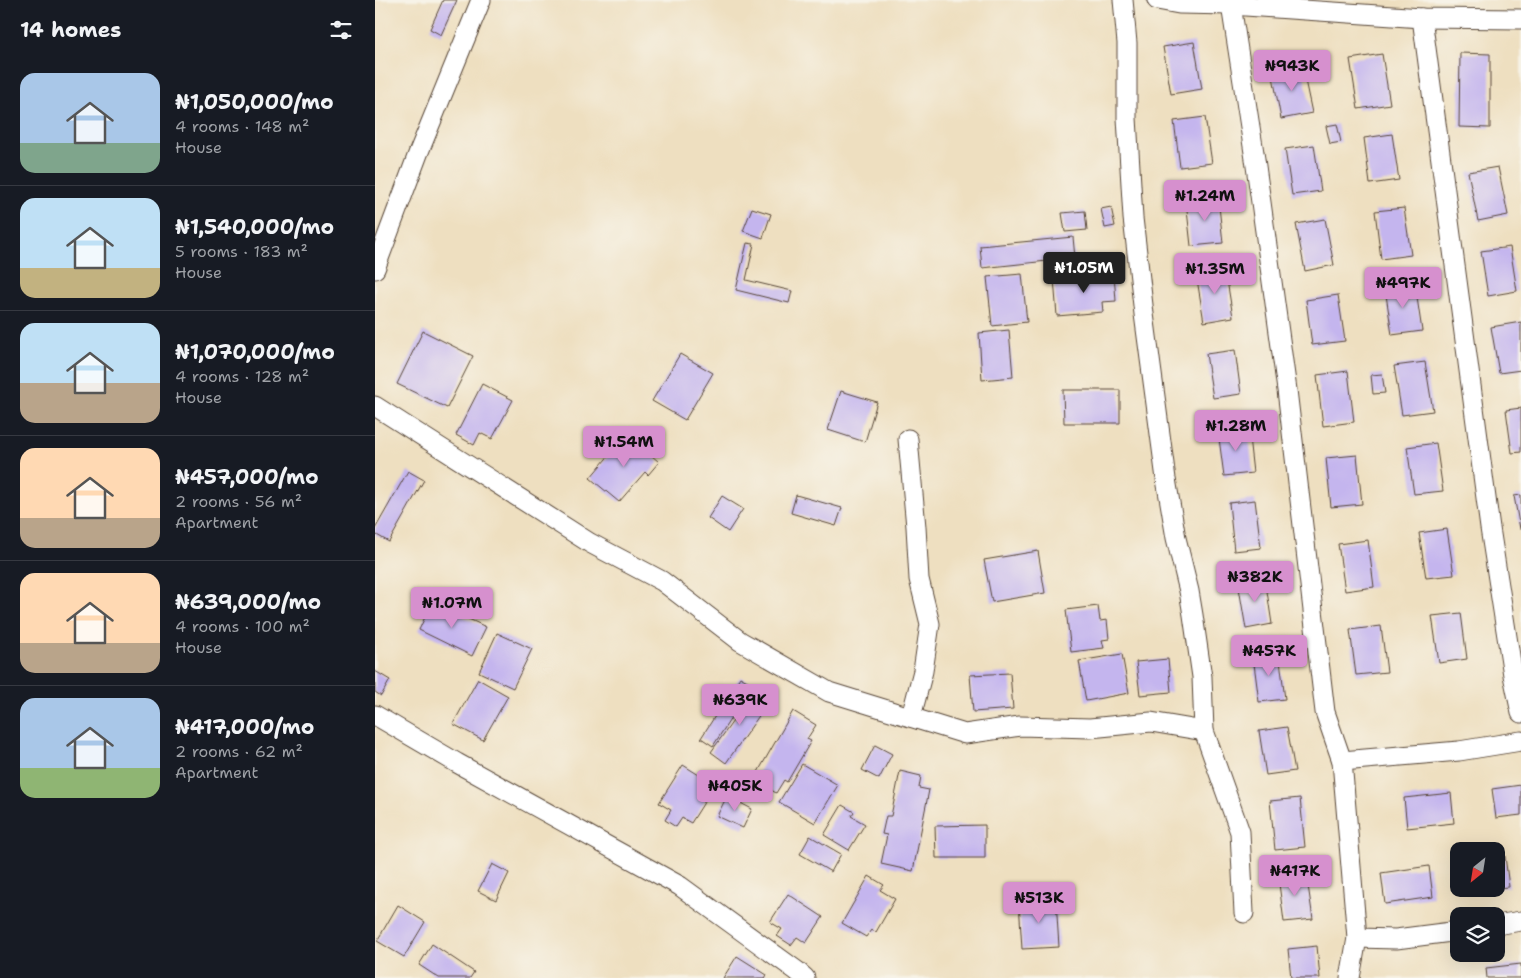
<!DOCTYPE html>
<html lang="en">
<head>
<meta charset="utf-8">
<style>
	body { margin:0; font-family:"Shantell Sans",sans-serif; background:#20242c; color:#f1f3f6; height:100vh; display:flex; flex-direction:column; font-size:19px; white-space:nowrap }
	* { box-sizing:border-box; margin:0 }
	p { font-size:16px; color:#9ea1a6 }
	.icon { flex:none; width:28px; height:28px; fill:none; stroke:currentColor; stroke-width:2; stroke-linecap:round; stroke-linejoin:round }
	.map { position:relative; flex:1; overflow:hidden }
	.details { display:flex; flex-direction:column; background:#171b24; width:375px }
	.details>* { flex:none }
	.needle { width:32px; rotate:210deg }
	.fabs { position:absolute; left:1075px; top:842px; display:grid; gap:10px }
	.fabs a { display:grid; place-items:center; width:55px; height:55px; border-radius:10px; background:#171b24; box-shadow:0 5px 20px #0002; font-size:25px }
	.price { position:absolute; translate:-50% -42px; padding:0 11px; border-radius:5px; background:#d690ce; color:#111; font-size:16px; line-height:32px; filter:drop-shadow(0 1px 2px #0008) }
	.price::after { content:''; position:absolute; left:50%; top:30px; width:15px; height:11px; margin-left:-8px; background:inherit; clip-path:polygon(0 0,100% 0,50% 100%) }
	.price.selected { background:#222; color:#fff }
	ul { padding:0; list-style:none }
	li { display:flex; align-items:center; gap:15px; height:125px; padding:0 20px }
	li+li { border-top:1px solid #363941 }
	li span { display:grid; place-items:center; flex:none; width:140px; height:100px; border-radius:15px; color:#555 }
	li>.icon { margin-inline-start:auto }
	span .icon { width:60px; height:60px; fill:#fffc; stroke-width:1 }
	li b { font-size:21px }
	h2 { display:flex; justify-content:space-between; align-items:center; height:60px; padding:0 20px; font-size:21px }
	main { display:flex; flex:1; min-height:0 }
	.map>svg:first-child { display:block }
	.building { fill:#c4b5ee }
	.lines { fill:none; stroke-linecap:round; stroke-linejoin:round }
	.street-casing { stroke:#564536; stroke-width:21 }
	.street { stroke:#fff; stroke-width:19 }
</style>
</head>
<body>
<main>
<section class="details">
<h2>14 homes<svg class="icon" aria-label="filters" viewBox="0 0 24 24"><path d="M4 7h16M4 17h16"/><circle cx="9" cy="7" r="2"/><circle cx="15" cy="17" r="2"/></svg></h2>
<ul>
<li><span style="background:linear-gradient(#a9c7e8 70%,#7fa58c 0)"><svg class="icon" aria-label="home" viewBox="0 0 24 24"><path d="M3 11l9-7 9 7M6 9v11h12V9"/></svg></span><div><b>₦1,050,000/mo</b><p>4 rooms · 148 m²</p><p>House</p></div></li>
<li><span style="background:linear-gradient(#bfe0f5 70%,#c2b280 0)"><svg class="icon" aria-label="home" viewBox="0 0 24 24"><path d="M3 11l9-7 9 7M6 9v11h12V9"/></svg></span><div><b>₦1,540,000/mo</b><p>5 rooms · 183 m²</p><p>House</p></div></li>
<li><span style="background:linear-gradient(#bfe0f5 60%,#b9a48a 0)"><svg class="icon" aria-label="home" viewBox="0 0 24 24"><path d="M3 11l9-7 9 7M6 9v11h12V9"/></svg></span><div><b>₦1,070,000/mo</b><p>4 rooms · 128 m²</p><p>House</p></div></li>
<li><span style="background:linear-gradient(#ffd9b3 70%,#b9a48a 0)"><svg class="icon" aria-label="home" viewBox="0 0 24 24"><path d="M3 11l9-7 9 7M6 9v11h12V9"/></svg></span><div><b>₦457,000/mo</b><p>2 rooms · 56 m²</p><p>Apartment</p></div></li>
<li><span style="background:linear-gradient(#ffd9b3 70%,#b9a48a 0)"><svg class="icon" aria-label="home" viewBox="0 0 24 24"><path d="M3 11l9-7 9 7M6 9v11h12V9"/></svg></span><div><b>₦639,000/mo</b><p>4 rooms · 100 m²</p><p>House</p></div></li>
<li><span style="background:linear-gradient(#a9c7e8 70%,#8fb573 0)"><svg class="icon" aria-label="home" viewBox="0 0 24 24"><path d="M3 11l9-7 9 7M6 9v11h12V9"/></svg></span><div><b>₦417,000/mo</b><p>2 rooms · 62 m²</p><p>Apartment</p></div></li>
</ul>
</section>
<div class="map">
<svg width="1146" height="978" viewBox="0 0 1146 978">
	<rect width="100%" height="100%" fill="#f7f3e8"/>
	<filter id="ink" filterUnits="userSpaceOnUse"><feTurbulence type="fractalNoise" baseFrequency=".02" numOctaves="2"/><feDisplacementMap in="SourceGraphic" scale="10" xChannelSelector="R" yChannelSelector="G"/><feConvolveMatrix kernelMatrix="1 2 1 2 8 2 1 2 1" color-interpolation-filters="sRGB"/></filter>
	<filter id="wash" filterUnits="userSpaceOnUse"><feTurbulence type="fractalNoise" baseFrequency=".0096" numOctaves="4" result="noise"/><feDisplacementMap in="SourceGraphic" scale="20" xChannelSelector="R" yChannelSelector="G"/><feGaussianBlur stdDeviation="1.12" result="paint"/><feColorMatrix in="noise" values="0 0 0 0 0 0 0 0 0 0 0 0 0 0 0 0 0 1.4 0 .05"/><feComposite in="paint" operator="in"/></filter>
	<g filter="url(#wash)">
		<rect width="100%" height="100%" fill="#eedfc0"/>
		<g id="blocks">
			<!-- building -->
			<g class="building">
				<path d="M68 0H82L66 35 55 29Z"/>
				<path d="M819 42 827 89 796 94 788 47Z"/>
				<path d="M1085 53 1115 54V128L1084 127Z"/>
				<path d="M1007 54 1015 104 983 109 975 59Z"/>
				<path d="M927 66 937 113 906 119 897 71Z"/>
				<path d="M830 117 837 163 805 167 799 121Z"/>
				<path d="M962 124 966 142 955 144 951 126Z"/>
				<path d="M1017 134 1024 180 995 184 989 138Z"/>
				<path d="M939 145 946 191 917 195 910 149Z"/>
				<path d="M1123 167 1133 215 1103 221 1093 172Z"/>
				<path d="M843 197 848 243 816 246 811 201Z"/>
				<path d="M736 207 740 226 730 228 726 209Z"/>
				<path d="M377 208 396 214 388 238 368 231Z"/>
				<path d="M1029 208 1036 255 1006 259 1000 211Z"/>
				<path d="M710 211 712 230 690 232 687 213Z"/>
				<path d="M950 219 959 265 930 271 921 224Z"/>
				<path d="M698 237 700 258 607 268 605 246Z"/>
				<path d="M372 243 379 244 371 280 417 291 414 303 361 290Z"/>
				<path d="M1135 247 1142 291 1113 296 1106 251Z"/>
				<path d="M850 268 858 317 829 322 821 273Z"/>
				<path d="M647 274 652 322 617 326 612 277Z"/>
				<path d="M739 274 741 301 727 302 728 312 682 316 679 279Z"/>
				<path d="M1040 284 1047 331 1017 335 1010 288Z"/>
				<path d="M963 295 970 341 937 345 931 300Z"/>
				<path d="M1146 322V370L1124 373 1116 327Z"/>
				<path d="M634 330 638 377 607 380 604 333Z"/>
				<path d="M48 331 98 356 72 408 22 384Z"/>
				<path d="M860 350 866 394 838 398 831 354Z"/>
				<path d="M305 354 338 373 310 420 277 401Z"/>
				<path d="M1050 362 1058 411 1027 415 1019 366Z"/>
				<path d="M973 371 979 422 948 426 942 375Z"/>
				<path d="M1007 374 1010 393 998 394 996 375Z"/>
				<path d="M107 384 138 400 117 439 105 433 99 445 81 435Z"/>
				<path d="M688 390H745V423H689Z"/>
				<path d="M466 391 502 402 490 442 453 430Z"/>
				<path d="M1146 408V452L1137 453 1131 410Z"/>
				<path d="M873 428 878 473 849 476 843 431Z"/>
				<path d="M252 434 284 462 273 475 270 472 244 502 215 478Z"/>
				<path d="M1061 443 1068 491 1039 494 1032 447Z"/>
				<path d="M982 455 987 504 956 507 951 458Z"/>
				<path d="M33 471 49 480 14 542 0 534V529Z"/>
				<path d="M421 495 467 508 461 526 416 513Z"/>
				<path d="M1146 495V529H1145L1139 496Z"/>
				<path d="M347 496 368 509 353 532 333 518Z"/>
				<path d="M880 500 886 548 859 551 854 503Z"/>
				<path d="M1072 529 1079 575 1051 578 1044 533Z"/>
				<path d="M993 540 999 587 970 591 963 544Z"/>
				<path d="M663 551 670 593 617 602 609 560Z"/>
				<path d="M890 578 897 624 871 629 863 582Z"/>
				<path d="M57 602 111 627 97 656 44 630Z"/>
				<path d="M723 606 725 621 732 620 734 639 727 640 729 648 696 652 691 610Z"/>
				<path d="M1086 613 1092 659 1064 663 1057 616Z"/>
				<path d="M1006 626 1012 672 981 675 975 630Z"/>
				<path d="M122 633 157 649 138 688 104 672Z"/>
				<path d="M904 653 910 699 884 702 878 656Z"/>
				<path d="M747 654 754 693 711 701 704 661Z"/>
				<path d="M793 659 796 692 765 695 761 662Z"/>
				<path d="M0 671 15 680 6 696 0 692Z"/>
				<path d="M635 673 638 709 598 712 595 675Z"/>
				<path d="M365 677 378 684 338 746 326 738Z"/>
				<path d="M103 679 133 696 108 740 78 724Z"/>
				<path d="M380 690 395 700 351 763 336 752Z"/>
				<path d="M418 711 441 725 432 739 436 741 412 782 409 780 401 793 379 779Z"/>
				<path d="M912 727 920 771 891 775 884 731Z"/>
				<path d="M500 745 517 754 504 779 487 770Z"/>
				<path d="M427 764 463 785 440 823 404 802Z"/>
				<path d="M308 765 340 785 316 823 307 818 301 827 290 820 296 810 284 803Z"/>
				<path d="M525 771 546 776 544 788 554 790 538 871 506 864 512 835 507 834 511 816H516Z"/>
				<path d="M1146 785V815L1121 818 1117 789Z"/>
				<path d="M1076 793 1079 823 1032 828 1029 798Z"/>
				<path d="M352 796 377 809 368 828 342 816Z"/>
				<path d="M925 798 930 847 900 850 895 801Z"/>
				<path d="M467 805 479 812 476 816 490 824 474 850 449 835Z"/>
				<path d="M610 825V858H561L560 826Z"/>
				<path d="M435 836 466 854 456 872 425 854Z"/>
				<path d="M1130 856 1134 887 1121 888V858Z"/>
				<path d="M117 864 134 873 121 900 103 891Z"/>
				<path d="M1054 866 1058 897 1010 904 1006 873Z"/>
				<path d="M931 872 938 919 909 922 903 876Z"/>
				<path d="M494 876 509 885 505 890 520 899 501 932 496 930 491 937 467 923Z"/>
				<path d="M1087 889H1111V890L1088 893Z"/>
				<path d="M413 894 448 917 431 943 422 937 416 945 402 936 407 929 395 922Z"/>
				<path d="M681 900 684 947 647 949 644 902Z"/>
				<path d="M23 905 50 922 29 957 2 941Z"/>
				<path d="M57 944 99 972 95 978H64L44 965Z"/>
				<path d="M942 946 945 978H916L913 949Z"/>
				<path d="M362 956 392 975 390 978H348Z"/>
				<path d="M1146 964V978H1112L1111 968Z"/>
			</g>
		</g>
	</g>
	<g filter="url(#ink)">
		<use href="#blocks" fill-opacity="0" stroke="#564536" stroke-width="1"/>
		<g class="lines">
			<!-- street casing -->
			<g class="street-casing">
				<g id="street">
					<path d="M748 0 752 43V118L758 218 769 314 791 479 801 538 814 591 818 615 827 677 829 731 865 832 869 913"/>
					<path d="M782 0 804 4 856 5 1047 18 1146 19"/>
					<path d="M856 5 880 159 912 390 950 712 967 761 982 938 975 978"/>
					<path d="M1047 18 1115 528 1138 675 1146 713"/>
					<path d="M0 269 43 154 106 0"/>
					<path d="M0 406 215 543 287 581 365 641 454 692 590 734 645 726 715 728 776 722 829 731"/>
					<path d="M533 439 541 527 544 579 555 624 548 671 536 717"/>
					<path d="M0 715 82 763 305 886 422 971 430 978"/>
					<path d="M967 761 1084 751 1146 741"/>
					<path d="M1121 925 1146 921"/>
					<path d="M982 938 1021 939 1084 931"/>
				</g>
			</g>
			<!-- street -->
			<use href="#street" class="street"/>
		</g>
	</g>
</svg>
<div class="fabs">
<a><svg class="needle" viewBox="-14 -14 28 28"><path d="M0-13l5 13h-10z" fill="#e53935"/><path d="M0 13l5-13h-10z" fill="#9ea1a6"/></svg></a>
<a><svg class="icon" aria-label="layers" viewBox="0 0 24 24"><path d="M12 4l9 5-9 5-9-5zM3 14l9 5 9-5"/></svg></a>
</div>
<b class="price" style="left:917px;top:92px">₦943K</b>
<b class="price" style="left:830px;top:222px">₦1.24M</b>
<b class="price selected" style="left:709px;top:294px">₦1.05M</b>
<b class="price" style="left:840px;top:295px">₦1.35M</b>
<b class="price" style="left:1028px;top:309px">₦497K</b>
<b class="price" style="left:861px;top:452px">₦1.28M</b>
<b class="price" style="left:249px;top:468px">₦1.54M</b>
<b class="price" style="left:880px;top:603px">₦382K</b>
<b class="price" style="left:77px;top:629px">₦1.07M</b>
<b class="price" style="left:894px;top:677px">₦457K</b>
<b class="price" style="left:365px;top:726px">₦639K</b>
<b class="price" style="left:360px;top:812px">₦405K</b>
<b class="price" style="left:920px;top:897px">₦417K</b>
<b class="price" style="left:664px;top:924px">₦513K</b>
</div>
</main>
</body>
</html>
